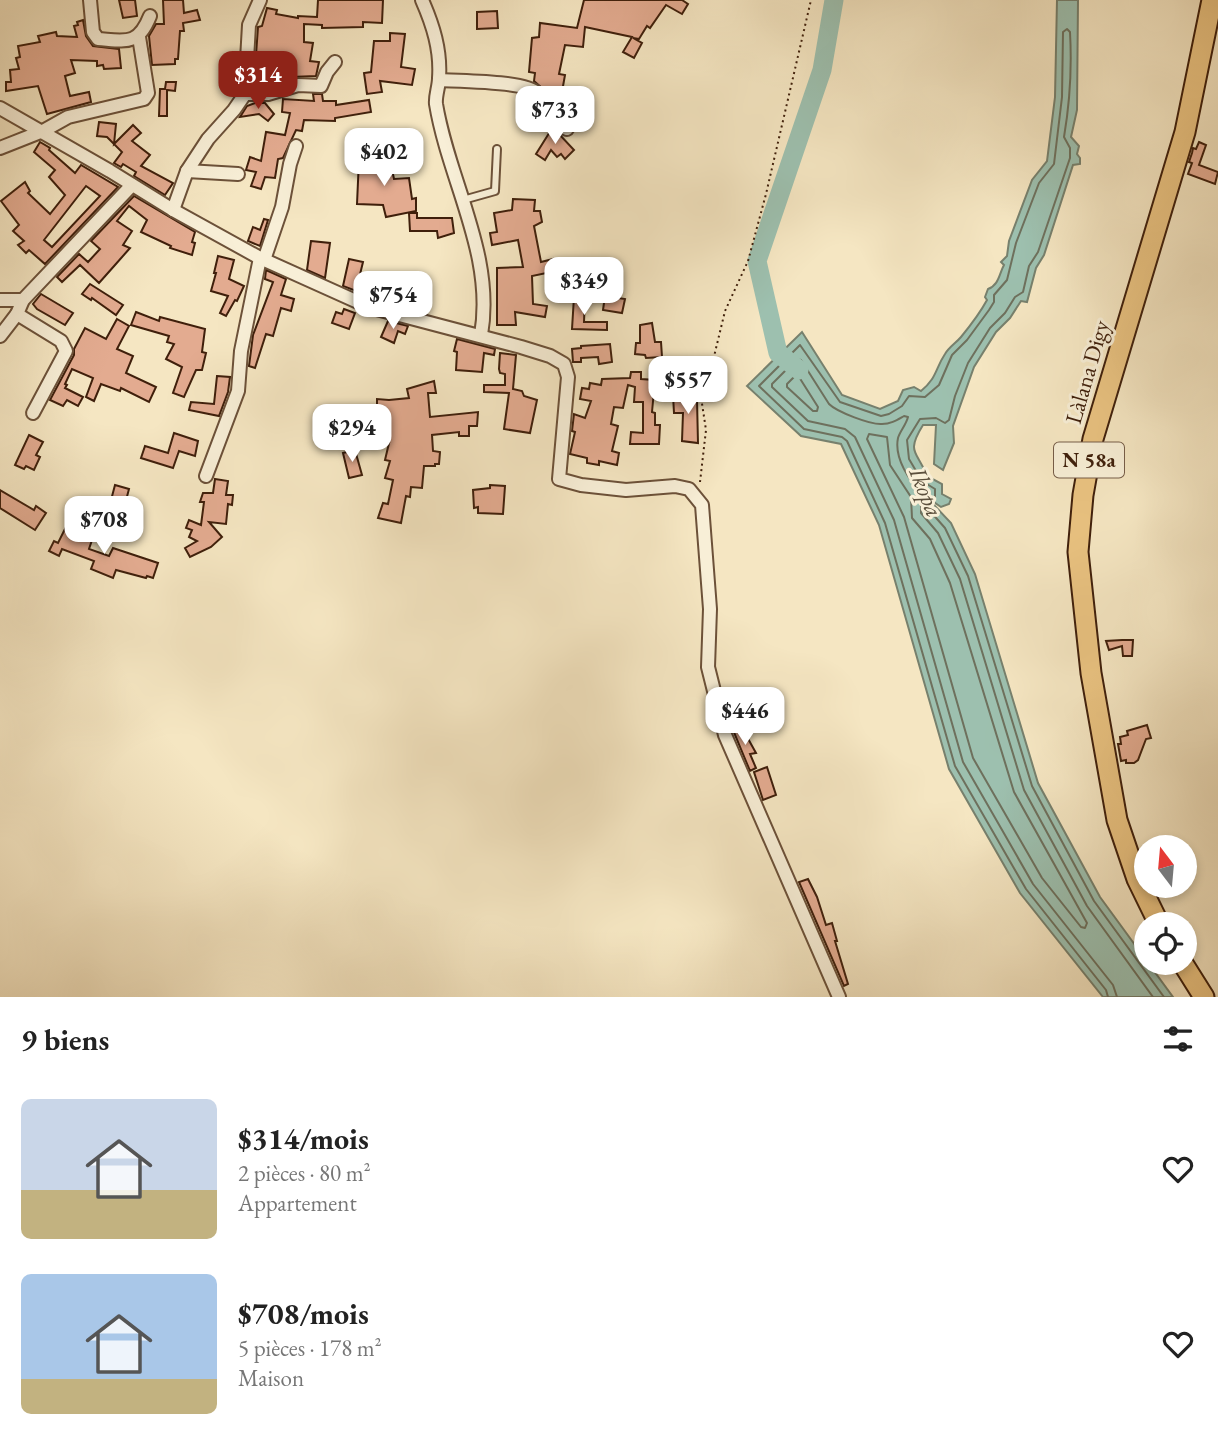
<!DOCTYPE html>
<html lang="fr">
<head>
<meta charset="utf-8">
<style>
	body { margin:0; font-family:"EB Garamond",serif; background:#f2f2f2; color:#222; height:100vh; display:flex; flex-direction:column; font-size:26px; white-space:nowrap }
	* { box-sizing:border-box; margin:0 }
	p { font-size:23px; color:#767676 }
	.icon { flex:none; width:38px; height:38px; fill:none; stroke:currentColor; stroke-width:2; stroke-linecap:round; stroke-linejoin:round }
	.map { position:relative; height:997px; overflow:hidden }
	.panel { display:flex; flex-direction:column; background:#fff; flex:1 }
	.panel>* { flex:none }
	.needle { width:46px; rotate:344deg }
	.buttons { position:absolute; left:1134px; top:835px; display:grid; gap:14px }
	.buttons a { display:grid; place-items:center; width:63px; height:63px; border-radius:50%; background:#fff; box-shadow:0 4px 10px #0003; font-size:35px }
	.price { position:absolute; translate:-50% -60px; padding:0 16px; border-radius:14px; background:#fff; color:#222; font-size:23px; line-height:46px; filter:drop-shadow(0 2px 4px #0008) }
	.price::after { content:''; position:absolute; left:50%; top:42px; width:21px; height:16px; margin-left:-10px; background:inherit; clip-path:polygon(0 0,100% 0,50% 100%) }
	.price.on { background:#8f2418; color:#fff }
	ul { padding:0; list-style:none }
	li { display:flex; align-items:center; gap:21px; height:175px; padding:0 21px }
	li span { display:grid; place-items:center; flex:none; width:196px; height:140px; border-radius:10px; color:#555 }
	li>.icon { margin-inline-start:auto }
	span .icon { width:84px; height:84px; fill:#fffc; stroke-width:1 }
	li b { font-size:30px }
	h2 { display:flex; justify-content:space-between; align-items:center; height:84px; padding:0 21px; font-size:30px }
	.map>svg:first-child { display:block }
	.water { fill:#9dc0af; stroke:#77806d; stroke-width:2 }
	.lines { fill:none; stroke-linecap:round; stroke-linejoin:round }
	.shore { stroke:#6e705d; stroke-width:2 }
	.river { stroke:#9dc0af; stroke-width:19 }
	.building { fill:#e3ab90; stroke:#3f1f0b; stroke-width:2; fill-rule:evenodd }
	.service-casing { stroke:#6c5139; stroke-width:10 }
	.minor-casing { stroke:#6c5139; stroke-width:16 }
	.primary-casing { stroke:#3f1f0b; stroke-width:23 }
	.path { stroke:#3f1f0b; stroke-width:2; stroke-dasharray:2 3.5; stroke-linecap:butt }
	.service { stroke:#f8efd7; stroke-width:6 }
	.minor { stroke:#f8efd7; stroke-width:12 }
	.primary { stroke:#eac381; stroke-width:19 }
	.labels { text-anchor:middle; stroke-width:6; stroke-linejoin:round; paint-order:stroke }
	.shield { fill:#f8efd7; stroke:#765d48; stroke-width:2 }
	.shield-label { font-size:21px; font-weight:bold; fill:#3f1f0b }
	.street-label { font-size:23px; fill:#3f1f0b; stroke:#f8efd7 }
	.water-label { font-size:24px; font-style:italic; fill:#5b4f3c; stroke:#f8efd7 }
</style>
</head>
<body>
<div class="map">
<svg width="1218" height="997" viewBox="0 0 1218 997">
	<rect width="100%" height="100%" fill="#f5e6c2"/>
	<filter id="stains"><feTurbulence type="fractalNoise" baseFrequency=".00286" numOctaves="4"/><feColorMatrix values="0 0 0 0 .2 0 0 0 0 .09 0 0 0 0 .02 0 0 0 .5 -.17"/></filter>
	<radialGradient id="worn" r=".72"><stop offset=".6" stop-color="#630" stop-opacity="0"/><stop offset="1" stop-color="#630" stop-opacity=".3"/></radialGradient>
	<!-- water -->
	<path class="water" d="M1057 0H1078L1077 110 1071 137 1079 146 1077 154 1080 158V164L1073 165 1044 255 1036 268 1027 302 1021 301 1010 318 996 332 974 367 953 426 954 443 943 470 934 464 936 425H923C905 454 918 451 927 476L942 484V494L951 499 949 504 941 507 935 503 933 504 951 523 975 574 1038 783 1100 897 1173 997H1103L1020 893 949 769 879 525 841 444 801 436 747 386 802 332 842 395 880 409 898 401 903 390 914 387 921 391C937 378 935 369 945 354 949 347 956 343 961 337 970 326 980 313 987 300L985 297 988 289C999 285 999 274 1004 265L1001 262 1007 256 1009 241 1032 180 1047 161 1055 97Z"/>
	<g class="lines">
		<!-- shore -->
		<g class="shore">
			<path d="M795 376 799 377 818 407 817 411H813L787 387V384Z"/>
			<path d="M869 434 887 437 890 465 911 497 912 518 930 539 950 583 1014 792 1087 923 1085 928 1081 927 1042 878 973 758 904 517 867 439Z"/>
			<path d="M1108 997 1106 990 1026 889 955 766 885 523 847 441 842 437 804 429 759 386 800 345 840 402 881 416 889 414 902 406 909 396 925 397 939 385 952 355 967 340 989 310 994 302V295L1007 280 1016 243 1039 183 1054 164 1062 97 1063 32 1067 29 1070 32C1072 68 1070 102 1064 137L1070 148V158L1038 252 1029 266 1023 292 1015 297 1005 313 990 328 968 363 955 396 949 420 945 423 936 418 920 419 907 440 909 459 922 481 935 489V497L930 504V511L945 528 968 576 1032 786 1094 901 1164 997"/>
			<path d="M1117 997 1113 985 1033 884 963 762 894 520 855 437 845 429 808 421 772 387V384L797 359 801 360 829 404C837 412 871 425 882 424 891 424 897 420 904 416L908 417C906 425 900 431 898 438 894 457 909 483 924 493L921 504V513L938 533 960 579 1024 790 1087 906 1153 997"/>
		</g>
		<!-- river -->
		<path class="river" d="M799 370 778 353 757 261 822 70 834 0"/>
	</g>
	<!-- building -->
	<g class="building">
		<path d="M119 0H135L137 16 123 18Z"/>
		<path d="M163 0H183L184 13 197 10 200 20 183 23 184 31H180L178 59H175V64L152 65 149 36 156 24H164Z"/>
		<path d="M318 0H383L382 23 363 22V27L322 28V25L304 24V42L313 43 310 61 319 62 316 76 291 77V64L276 65 275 56 256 55 258 27 262 26 267 8 277 10 276 14 298 18V16L317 17Z"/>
		<path d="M584 0H682L688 4 682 14 666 5 650 28 647 26 639 39 633 38 642 43 634 58 623 52 632 37 585 27 583 47 565 45 559 74 565 75 560 103 553 102 552 97 534 81 535 73 529 72 532 38 539 37 540 23 577 28Z"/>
		<path d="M497 11 498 28 477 29V12Z"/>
		<path d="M83 20 86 36 93 46 119 49 121 68 104 69 103 65 97 66V61L71 60 75 73 65 76 70 96 89 92 91 102 47 114 38 86 6 91V82H11L10 70 19 69 16 58 20 57 18 46 40 42 38 36 56 32 57 36 77 37 74 26 78 25 77 22Z"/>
		<path d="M390 33 405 34 401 67 415 69 412 85 380 81 382 92 367 94 364 73 371 72 374 41H390Z"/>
		<path d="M166 82H176L175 91 167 90V116H159L160 89H165Z"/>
		<path d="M313 94H322L323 101H336V105L369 100 371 112 335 118V121L304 120 302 131 296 130 283 158 278 159 275 178 265 177 261 189 251 186 256 172 246 170 250 157 261 161 266 132 285 135 290 113 282 112 283 99 314 101Z"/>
		<path d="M255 103H265L274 114 268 121 259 114 240 117 247 106Z"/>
		<path d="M99 122 116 124 114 144 133 125 141 133 132 141 150 155 141 166 173 183 165 195 134 176 136 172 123 164 121 167 114 163 122 152 107 137 97 136Z"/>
		<path d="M551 130 560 135 574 150 565 159 561 154 557 157 551 150 545 160 536 154Z"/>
		<path d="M40 142 50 148 49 150 75 173 81 165 118 187 45 264 29 250 26 253 18 245 24 241 13 231 19 225 1 201 25 182 30 191 28 193 50 214 65 195 49 177 55 170 34 152ZM86 186 100 196 52 247 44 240Z"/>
		<path d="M1199 142 1206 145 1199 165 1218 172 1215 184 1188 174 1192 163 1189 162 1192 153 1193 148 1196 149Z"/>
		<path d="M359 159H372V164L390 160 394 179 409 178 412 199 416 198V211L386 217 383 205 357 204Z"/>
		<path d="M134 196 195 232 192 242 195 243 192 255 170 248 171 246 141 232 147 220 129 206 117 221 132 231 123 245 130 248 115 265 99 283 80 265 62 282 57 277 79 254 88 262 100 249 91 241Z"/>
		<path d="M513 199 535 200 534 211H540L542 222 534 226 541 262 553 259 556 271 532 276 533 304 547 306 545 317 515 312 516 325H497V268L523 267 518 240 492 245 490 233 497 232 494 213 512 210Z"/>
		<path d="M409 213H417V218H452L454 233 438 238 437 231H410Z"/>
		<path d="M264 219 268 220 260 246 248 241 253 227 260 230Z"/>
		<path d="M311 241 330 243 325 278 307 270Z"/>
		<path d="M218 256 234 260 229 279 244 286 237 301 235 300 226 316 220 313 228 296 211 291 216 273H214Z"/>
		<path d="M349 259 363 262 356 291 343 286Z"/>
		<path d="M266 270 286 279 281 295 294 299 291 311 281 308 273 336 266 334 255 368 249 366 253 335 273 282 265 279Z"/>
		<path d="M90 284 123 305 116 315 92 298 91 300 82 294Z"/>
		<path d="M41 294 73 313 65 325 37 309 33 304Z"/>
		<path d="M585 296 584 322H607V330L572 329 574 297Z"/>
		<path d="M605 296 625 299 622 313 603 310Z"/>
		<path d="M344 309 355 313 349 329 332 323 336 312 342 314Z"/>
		<path d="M136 312 159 321 160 317 205 329 202 352 206 353 202 370H196L184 397 173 393 182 367 166 359 174 344 167 342 169 336 131 325Z"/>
		<path d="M117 319 129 326 117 349 133 356 126 373 156 387 149 402 121 388 120 391 101 384 94 401 86 397 93 378 72 369 65 384 67 385 65 388 83 397 78 406 67 400 63 406 50 400 74 355V349L85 328 106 339Z"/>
		<path d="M388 321 408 326 405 334 398 331 394 343 381 337Z"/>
		<path d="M652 323 655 342H661L662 357 646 358 645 355 635 354 636 343H640V325Z"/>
		<path d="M457 339 495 349 494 355 484 353 482 372 456 370 457 352 454 351Z"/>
		<path d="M610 344 612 362 599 364 598 357 581 358V362H573L572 349 581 348V346Z"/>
		<path d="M500 353 516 355 513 389 522 391 524 396 537 400 530 433 504 429 509 393 484 392V385H505V374L500 373 499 369Z"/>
		<path d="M631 372H641V379L655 380 652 412 655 413V425H660L659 444H630L631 432 643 433V402H634L635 387 628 385 623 408 614 407 611 424 618 426 612 451 619 453 617 465 599 461V465L587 463V458L570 454 575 432 572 431 574 414 585 418 591 401 580 399 582 388 589 389 590 383 601 385 602 379 630 378Z"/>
		<path d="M217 376 230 377 228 392 219 416 189 410 191 402 214 404Z"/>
		<path d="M434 381 436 393H428L430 417 478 412 477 426H469V436H459V432L432 435 433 451 440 452 439 464H435V466H424L422 488 411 487 410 497 406 496 401 523 378 518 383 503 388 504 393 480 385 478 390 461 385 460 389 443 374 444 373 438 351 440 355 409 377 411V399L389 400 409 398 407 389Z"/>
		<path d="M673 395H694V401L697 400 698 443 682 441 683 413H674Z"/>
		<path d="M174 433 198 441 195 456 179 451 173 468 141 458 145 446 168 453Z"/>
		<path d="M29 435 43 442 36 455 40 457 34 470 26 466 24 469 15 465Z"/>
		<path d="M355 450 362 475 349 478 343 453Z"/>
		<path d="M215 479 228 481 226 495H233L232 505 228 504 226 524 209 522 222 537 211 547 190 557 185 548 197 541 189 537 192 530 186 528 189 520 201 525 204 502H200L203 493H213Z"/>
		<path d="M115 485 129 489 124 508 110 504Z"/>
		<path d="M490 485 505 486 503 514 478 513V507L474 508 473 490 490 488Z"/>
		<path d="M0 490 34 510 36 506 46 513 35 530 0 508Z"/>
		<path d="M68 523 77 528 74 533 92 540 89 549 109 556 113 548 158 563 153 578 147 576 146 578 116 570 113 578 91 569 94 561 62 549 59 556 49 551 54 541 58 543Z"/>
		<path d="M1122 640H1133L1132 656H1123L1122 646 1109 650 1106 641Z"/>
		<path d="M1147 725 1151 738 1146 739 1138 760 1134 763H1126V760L1121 761 1118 744H1121L1120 737 1128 735 1127 731Z"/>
		<path d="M741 726 756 753 750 754 756 768 750 771 733 730Z"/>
		<path d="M767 767 776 795 763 800 754 772Z"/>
		<path d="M808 879 817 897 826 925 832 923 837 941H835L848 984 844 986 799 882Z"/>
	</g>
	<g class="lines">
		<!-- service casing -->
		<g class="service-casing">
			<path id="service" d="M463 200 495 191 497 149"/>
		</g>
		<!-- minor casing -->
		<g class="minor-casing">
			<g id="minor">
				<path d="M90 0 93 32 98 39C126 41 138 46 150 16"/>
				<path d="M422 0C433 25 441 50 439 78 439 87 435 96 436 104 449 182 495 255 481 335"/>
				<path d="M439 80C458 81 526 81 537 93 552 110 538 115 567 129"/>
				<path d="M245 94H268L298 85 321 86 327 72 335 62"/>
				<path d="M0 108 110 171 173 210 260 258 369 307 521 347 550 356 564 364 568 377 559 479 581 485 626 490 675 486 689 489 702 505 710 609 708 667 725 735 839 997"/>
				<path d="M0 148 43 131 68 117 144 99 148 93 139 37"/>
				<path d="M187 171 238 174"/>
				<path d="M173 210 187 171 208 139 234 110 245 94 249 25 260 0"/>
				<path d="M264 260 282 207 290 164 296 146"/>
				<path d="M0 300H23"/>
				<path d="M17 314 61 341 66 351 33 413"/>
				<path d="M0 336 17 314 23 300 132 185"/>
				<path d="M206 476 238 391 241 351 260 258"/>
			</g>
		</g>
		<!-- primary casing -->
		<g class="primary-casing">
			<g id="primary">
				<path d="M1159 924 1137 879 1117 820 1091 673 1078 552 1083 495 1093 439 1185 132 1212 0"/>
				<path d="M1182 962 1204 997"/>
			</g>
		</g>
		<!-- path -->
		<path class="path" d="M700 482 706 430 701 397V388L711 369 725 311 748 261 766 194 811 0"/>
		<!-- service -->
		<use href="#service" class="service"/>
		<!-- minor -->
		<use href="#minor" class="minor"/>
		<!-- primary -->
		<use href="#primary" class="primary"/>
	</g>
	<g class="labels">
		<!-- shield labels -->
		<rect class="shield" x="1054" y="442.5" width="70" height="35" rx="5"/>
		<g class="shield-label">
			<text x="1089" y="467">N 58a</text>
		</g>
		<!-- street labels -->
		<g class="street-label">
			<text transform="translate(1087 372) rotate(-74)" y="8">Làlana Digy</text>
		</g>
		<!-- water labels -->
		<g class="water-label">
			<text transform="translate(926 492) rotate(68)" y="8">Ikopa</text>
		</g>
	</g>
	<rect width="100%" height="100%" filter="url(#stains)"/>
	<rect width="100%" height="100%" fill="url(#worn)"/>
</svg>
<div class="buttons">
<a><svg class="needle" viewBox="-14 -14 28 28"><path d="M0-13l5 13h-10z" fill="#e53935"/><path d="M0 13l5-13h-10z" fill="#767676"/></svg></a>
<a><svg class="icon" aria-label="locate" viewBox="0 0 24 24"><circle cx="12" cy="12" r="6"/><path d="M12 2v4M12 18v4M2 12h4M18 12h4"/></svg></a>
</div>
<b class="price on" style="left:258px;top:111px">$314</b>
<b class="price" style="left:555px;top:146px">$733</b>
<b class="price" style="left:384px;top:188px">$402</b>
<b class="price" style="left:584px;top:317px">$349</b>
<b class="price" style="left:393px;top:331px">$754</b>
<b class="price" style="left:688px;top:416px">$557</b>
<b class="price" style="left:352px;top:464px">$294</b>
<b class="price" style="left:104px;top:556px">$708</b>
<b class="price" style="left:745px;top:747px">$446</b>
</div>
<section class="panel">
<h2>9 biens<svg class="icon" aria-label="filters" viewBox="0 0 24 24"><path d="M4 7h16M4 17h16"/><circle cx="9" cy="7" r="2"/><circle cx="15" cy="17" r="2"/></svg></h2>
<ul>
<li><span style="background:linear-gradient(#c9d6e8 65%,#c2b280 0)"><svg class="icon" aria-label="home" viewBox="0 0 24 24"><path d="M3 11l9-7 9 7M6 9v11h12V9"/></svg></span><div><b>$314/mois</b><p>2 pièces · 80 m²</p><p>Appartement</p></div><svg class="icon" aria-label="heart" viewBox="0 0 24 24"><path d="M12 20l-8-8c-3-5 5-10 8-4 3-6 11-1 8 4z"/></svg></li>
<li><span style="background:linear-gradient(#a9c7e8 75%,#c2b280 0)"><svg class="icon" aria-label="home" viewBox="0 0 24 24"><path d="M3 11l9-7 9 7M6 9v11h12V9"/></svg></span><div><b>$708/mois</b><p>5 pièces · 178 m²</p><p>Maison</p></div><svg class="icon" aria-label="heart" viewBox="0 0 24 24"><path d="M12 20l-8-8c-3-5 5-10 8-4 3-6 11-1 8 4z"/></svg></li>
</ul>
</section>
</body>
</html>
